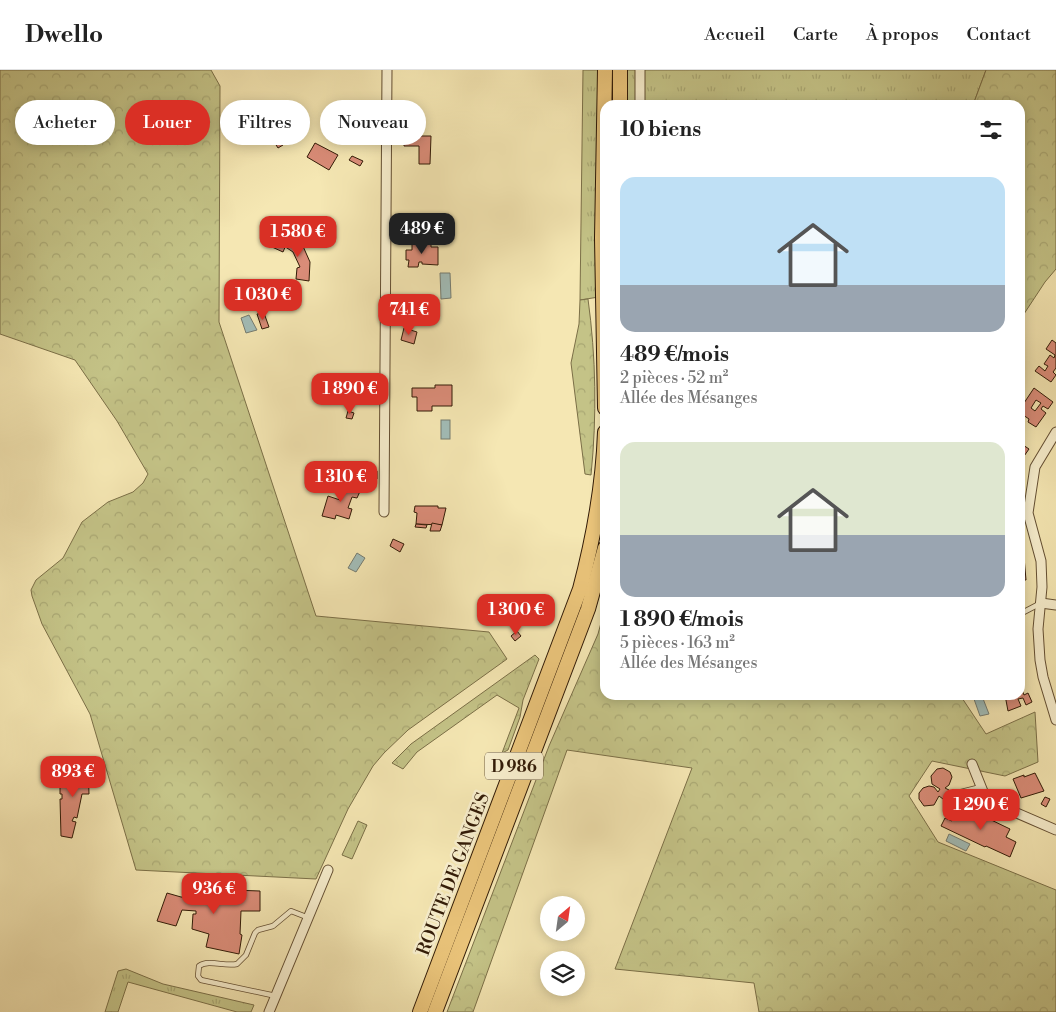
<!DOCTYPE html>
<html lang="fr">
<head>
<meta charset="utf-8">
<style>
	body { margin:0; font-family:"Libre Bodoni",serif; background:#f6f6f6; color:#222; height:100vh; display:flex; flex-direction:column; font-size:19px; white-space:nowrap }
	* { box-sizing:border-box; margin:0 }
	p { font-size:16px; color:#767676 }
	.icon { flex:none; width:28px; height:28px; fill:none; stroke:currentColor; stroke-width:2; stroke-linecap:round; stroke-linejoin:round }
	.map { position:relative; flex:1; overflow:hidden }
	.side { position:absolute; left:600px; top:30px; width:425px; height:600px; display:flex; flex-direction:column; background:#fff; border-radius:15px; box-shadow:0 2px 12px #0003 }
	.side>* { flex:none }
	.banner { position:absolute; left:15px; top:30px; width:475px; height:45px; display:flex; gap:10px }
	.needle { width:32px; rotate:29deg }
	.controls { position:absolute; left:540px; top:826px; display:grid; gap:10px }
	.controls a { display:grid; place-items:center; width:45px; height:45px; border-radius:50%; background:#fff; box-shadow:0 2px 12px #0003; font-size:25px }
	.price { position:absolute; translate:-50% -42px; padding:0 11px; border-radius:10px; background:#d93025; color:#fff; font-size:16px; line-height:32px; filter:drop-shadow(0 1px 2px #0008) }
	.price::after { content:''; position:absolute; left:50%; top:30px; width:15px; height:11px; margin-left:-8px; background:inherit; clip-path:polygon(0 0,100% 0,50% 100%) }
	.price.current { background:#222; color:#fff }
	ul { padding:0; list-style:none }
	li { display:grid; align-content:center; gap:10px; height:265px; padding:0 20px }
	li span { display:grid; place-items:center; height:155px; border-radius:15px; color:#555 }
	li>.icon { margin-inline-start:auto }
	span .icon { width:90px; height:90px; fill:#fffc; stroke-width:1 }
	li b { font-size:21px }
	h2 { display:flex; justify-content:space-between; align-items:center; height:60px; padding:0 20px; font-size:21px }
	.tag { padding:0 18px; border-radius:22px; background:#fff; box-shadow:0 2px 12px #0003; font-size:18px; line-height:45px }
	.tag.current { background:#d93025; color:#fff }
	header { display:flex; align-items:center; gap:30px; box-sizing:border-box; height:70px; padding:0 25px; background:#fff; border-bottom:1px solid #e0e0e0 }
	header strong { font-size:24px }
	nav { display:flex; gap:28px; margin-inline-start:auto; font-size:18px }
	.map>svg:first-child { display:block }
	.grass { fill:url(#grass-tufts); stroke:#7b6f47 }
	.forest { fill:url(#forest-crowns); stroke:#7b6f47 }
	.water { fill:#a2bdb8; stroke:#757c71 }
	.building { fill:#da8c78; stroke:#321b07; fill-rule:evenodd }
	.lines { fill:none; stroke-linecap:round; stroke-linejoin:round }
	.service-casing { stroke:#634e32; stroke-width:6 }
	.minor-casing { stroke:#634e32; stroke-width:11 }
	.primary-casing { stroke:#321b07; stroke-width:16 }
	.service { stroke:#f8efce; stroke-width:4.5 }
	.minor { stroke:#f8efce; stroke-width:9 }
	.primary { stroke:#eac47a; stroke-width:14 }
	.labels { text-anchor:middle; stroke-width:5; stroke-linejoin:round; paint-order:stroke }
	.shield { fill:#f8efce; stroke:#6d5b43; stroke-width:1 }
	.shield-label { font-size:16px; font-weight:bold; fill:#321b07 }
	.street-label { font-size:18px; fill:#321b07; stroke:#f8efce }
</style>
</head>
<body>
<header>
<strong>Dwello</strong>
<nav><a>Accueil</a><a>Carte</a><a>À propos</a><a>Contact</a></nav>
</header>
<div class="map">
<svg width="1056" height="942" viewBox="0 0 1056 942">
	<defs>
		<pattern id="grass-tufts" width="24" height="20" patternUnits="userSpaceOnUse" patternTransform="scale(1.25)"><rect width="24" height="20" fill="#c4c387"/><path d="M3 7l-1-3M5 7V3M7 7l1-3M15 17l-1-3M17 17v-4M19 17l1-3" fill="none" stroke="#a9a773"/></pattern>
		<pattern id="forest-crowns" width="20" height="18" patternUnits="userSpaceOnUse" patternTransform="scale(1.25)"><rect width="20" height="18" fill="#c4c387"/><path d="M2 6a3 3 0 1 1 6 0M12 15a3 3 0 1 1 6 0" fill="none" stroke="#a9a773"/></pattern>
	</defs>
	<rect width="100%" height="100%" fill="#f5e7b3"/>
	<filter id="stains"><feTurbulence type="fractalNoise" baseFrequency=".004" numOctaves="4"/><feColorMatrix values="0 0 0 0 .2 0 0 0 0 .09 0 0 0 0 .02 0 0 0 .5 -.17"/></filter>
	<radialGradient id="worn" r=".72"><stop offset=".6" stop-color="#630" stop-opacity="0"/><stop offset="1" stop-color="#630" stop-opacity=".3"/></radialGradient>
	<!-- grass -->
	<g class="grass">
		<path d="M583 0H986L973 35H605V226L580 230Z"/>
		<path d="M358 751 367 755 352 789 342 785Z"/>
		<path d="M126 899 163 914 254 935 251 942H237L128 912 118 942H105L118 901Z"/>
	</g>
	<!-- forest -->
	<g class="forest">
		<path d="M0 0H211L220 16 219 252 316 546 489 562 507 589 408 660 384 683 373 696 348 739 316 809 136 800 90 644 42 554 32 526 31 520 36 510 63 488 82 452 108 432 133 422 143 413 148 404 117 351 75 290 0 264Z"/>
		<path d="M986 0H1056V199L1045 212 1020 250V35H973Z"/>
		<path d="M588 229C596 287 597 346 591 405L585 404 571 293 579 254 580 230Z"/>
		<path d="M605 538V625H960L986 664 1035 642 1038 692 1005 706 932 691 909 726 938 772 1056 820V942H759L754 913 615 899 692 698 567 680 473 942H447L549 676 598 564Z"/>
		<path d="M535 585 539 589 523 630 520 647 508 680 502 683 519 638 497 625 417 682 403 699 392 693 411 674Z"/>
	</g>
	<!-- water -->
	<g class="water">
		<path d="M440 203H450L451 228 441 229Z"/>
		<path d="M249 245 257 260 246 263 241 248Z"/>
		<rect x="441" y="350" width="9" height="19"/>
		<path d="M357 483 365 488 356 502 348 498Z"/>
		<path d="M982 626 989 644 980 646 974 629Z"/>
		<path d="M949 764 970 774 966 781 946 771Z"/>
	</g>
	<!-- building -->
	<g class="building">
		<path d="M276 64 283 75 278 78 271 67Z"/>
		<path d="M404 64H410V66H431L430 94H419V76H404Z"/>
		<path d="M315 73 338 85 329 100 307 87Z"/>
		<path d="M352 86 363 91 360 96 349 90Z"/>
		<path d="M278 165 299 175 302 174 310 192 309 211 296 209 297 198 300 197 293 182 275 170Z"/>
		<path d="M275 170 286 175 283 182 272 177Z"/>
		<path d="M412 173H431V177H438V195L422 194V192H419L418 197H408L409 190H406V180H412Z"/>
		<path d="M264 243 269 257 262 259 257 244Z"/>
		<path d="M404 258 417 262 414 274 401 270Z"/>
		<path d="M1052 270 1056 273V298L1053 302 1056 305 1051 312 1035 301 1039 296 1045 301 1048 296 1044 294 1050 285 1054 288 1055 285 1046 279Z"/>
		<path d="M361 311 367 312 366 319 360 318Z"/>
		<path d="M435 315H452V336H432V341H417V327H412V318H435Z"/>
		<path d="M1034 318 1053 332 1048 339 1043 336 1041 339 1046 343 1036 357 1028 352 1029 349 1020 343V339ZM1036 330 1041 333 1035 341 1031 338Z"/>
		<path d="M348 341 354 343 352 349 346 348Z"/>
		<path d="M1020 373 1029 379 1022 389 1020 387Z"/>
		<path d="M367 400 377 401V409L368 408Z"/>
		<path d="M345 413 361 419 357 428 352 427 348 438 352 439 349 449 336 445 335 449 322 446 328 426 340 430Z"/>
		<path d="M415 436H438V438H446L442 455 416 454 417 443 414 442Z"/>
		<path d="M432 453 442 455 440 461H430Z"/>
		<path d="M416 454 427 455 426 458 415 457Z"/>
		<path d="M393 469 404 474 400 482 390 476Z"/>
		<path d="M1024 487 1026 510H1020V488Z"/>
		<path d="M517 561 521 566 515 571 511 566Z"/>
		<path d="M1020 604 1023 614 1020 615 1024 625 1028 623 1032 632 1026 635 1023 628 1018 629 1021 636 1008 641 1005 625H1020Z"/>
		<path d="M88 694 89 724H82L77 748 74 747 72 751 76 752 72 768 61 766 60 729H62V724H60V711H71L70 695Z"/>
		<path d="M943 698 950 702 952 707 949 715 945 718 949 720 943 729 939 726 934 735 924 736 919 729V723L923 718 929 716 934 717 938 722 940 719 932 714 931 706 937 699Z"/>
		<path d="M1035 703 1044 721 1021 728 1013 709 1024 705V707Z"/>
		<path d="M1045 727 1050 729 1046 737 1041 734Z"/>
		<path d="M960 735 1010 759 1006 767 1016 772 1010 787 986 776 985 777 941 756 945 748 952 751Z"/>
		<path d="M204 819 260 821V841H241L240 864 242 865 239 884 206 877 209 864 192 859 193 844H196V841L182 840 176 856 157 851 167 823 181 827 202 828Z"/>
	</g>
	<g class="lines">
		<!-- service casing -->
		<g class="service-casing">
			<g id="service">
				<path d="M1020 544 1041 533"/>
				<path d="M953 724 981 717"/>
				<path d="M276 926 201 910 198 906 199 896C209 889 225 897 237 894L246 885 255 863 258 860 273 856 291 841 309 848"/>
			</g>
		</g>
		<!-- minor casing -->
		<g class="minor-casing">
			<g id="minor">
				<path d="M640 35V0"/>
				<path d="M1056 362 1035 397 1028 443 1041 491 1042 517 1038 559 1040 590 1043 607 1056 650"/>
				<path d="M384 442 387 0"/>
				<path d="M1041 533 1056 535"/>
				<path d="M972 694 984 724 989 731 1056 760"/>
				<path d="M269 942 328 800"/>
			</g>
		</g>
		<!-- primary casing -->
		<g class="primary-casing">
			<g id="primary">
				<path d="M605 0 602 168 605 338"/>
				<path d="M620 35V0"/>
				<path d="M420 942 580 519C594 466 603 418 605 362"/>
				<path d="M435 942 588 539 605 478"/>
			</g>
		</g>
		<!-- service -->
		<use href="#service" class="service"/>
		<!-- minor -->
		<use href="#minor" class="minor"/>
		<!-- primary -->
		<use href="#primary" class="primary"/>
	</g>
	<g class="labels">
		<!-- shield labels -->
		<rect class="shield" x="485" y="682.5" width="58" height="27" rx="4"/>
		<g class="shield-label">
			<text x="514" y="702">D 986</text>
		</g>
		<!-- street labels -->
		<g class="street-label">
			<text transform="translate(453 804) rotate(-69)" y="6">ROUTE DE GANGES</text>
		</g>
	</g>
	<rect width="100%" height="100%" filter="url(#stains)"/>
	<rect width="100%" height="100%" fill="url(#worn)"/>
</svg>
<div class="controls">
<a><svg class="needle" viewBox="-14 -14 28 28"><path d="M0-13l5 13h-10z" fill="#e53935"/><path d="M0 13l5-13h-10z" fill="#767676"/></svg></a>
<a><svg class="icon" aria-label="layers" viewBox="0 0 24 24"><path d="M12 4l9 5-9 5-9-5zM3 14l9 5 9-5"/></svg></a>
</div>
<b class="price current" style="left:422px;top:185px">489 €</b>
<b class="price" style="left:298px;top:188px">1 580 €</b>
<b class="price" style="left:263px;top:251px">1 030 €</b>
<b class="price" style="left:409px;top:266px">741 €</b>
<b class="price" style="left:350px;top:345px">1 890 €</b>
<b class="price" style="left:341px;top:433px">1 310 €</b>
<b class="price" style="left:516px;top:566px">1 300 €</b>
<b class="price" style="left:73px;top:728px">893 €</b>
<b class="price" style="left:981px;top:761px">1 290 €</b>
<b class="price" style="left:214px;top:845px">936 €</b>
<div class="banner">
<a class="tag">Acheter</a>
<a class="tag current">Louer</a>
<a class="tag">Filtres</a>
<a class="tag">Nouveau</a>
</div>
<section class="side">
<h2>10 biens<svg class="icon" aria-label="filters" viewBox="0 0 24 24"><path d="M4 7h16M4 17h16"/><circle cx="9" cy="7" r="2"/><circle cx="15" cy="17" r="2"/></svg></h2>
<ul>
<li><span style="background:linear-gradient(#bfe0f5 70%,#9aa5b1 0)"><svg class="icon" aria-label="home" viewBox="0 0 24 24"><path d="M3 11l9-7 9 7M6 9v11h12V9"/></svg></span><div><b>489 €/mois</b><p>2 pièces · 52 m²</p><p>Allée des Mésanges</p></div></li>
<li><span style="background:linear-gradient(#dfe7d0 60%,#9aa5b1 0)"><svg class="icon" aria-label="home" viewBox="0 0 24 24"><path d="M3 11l9-7 9 7M6 9v11h12V9"/></svg></span><div><b>1 890 €/mois</b><p>5 pièces · 163 m²</p><p>Allée des Mésanges</p></div></li>
</ul>
</section>
</div>
</body>
</html>
